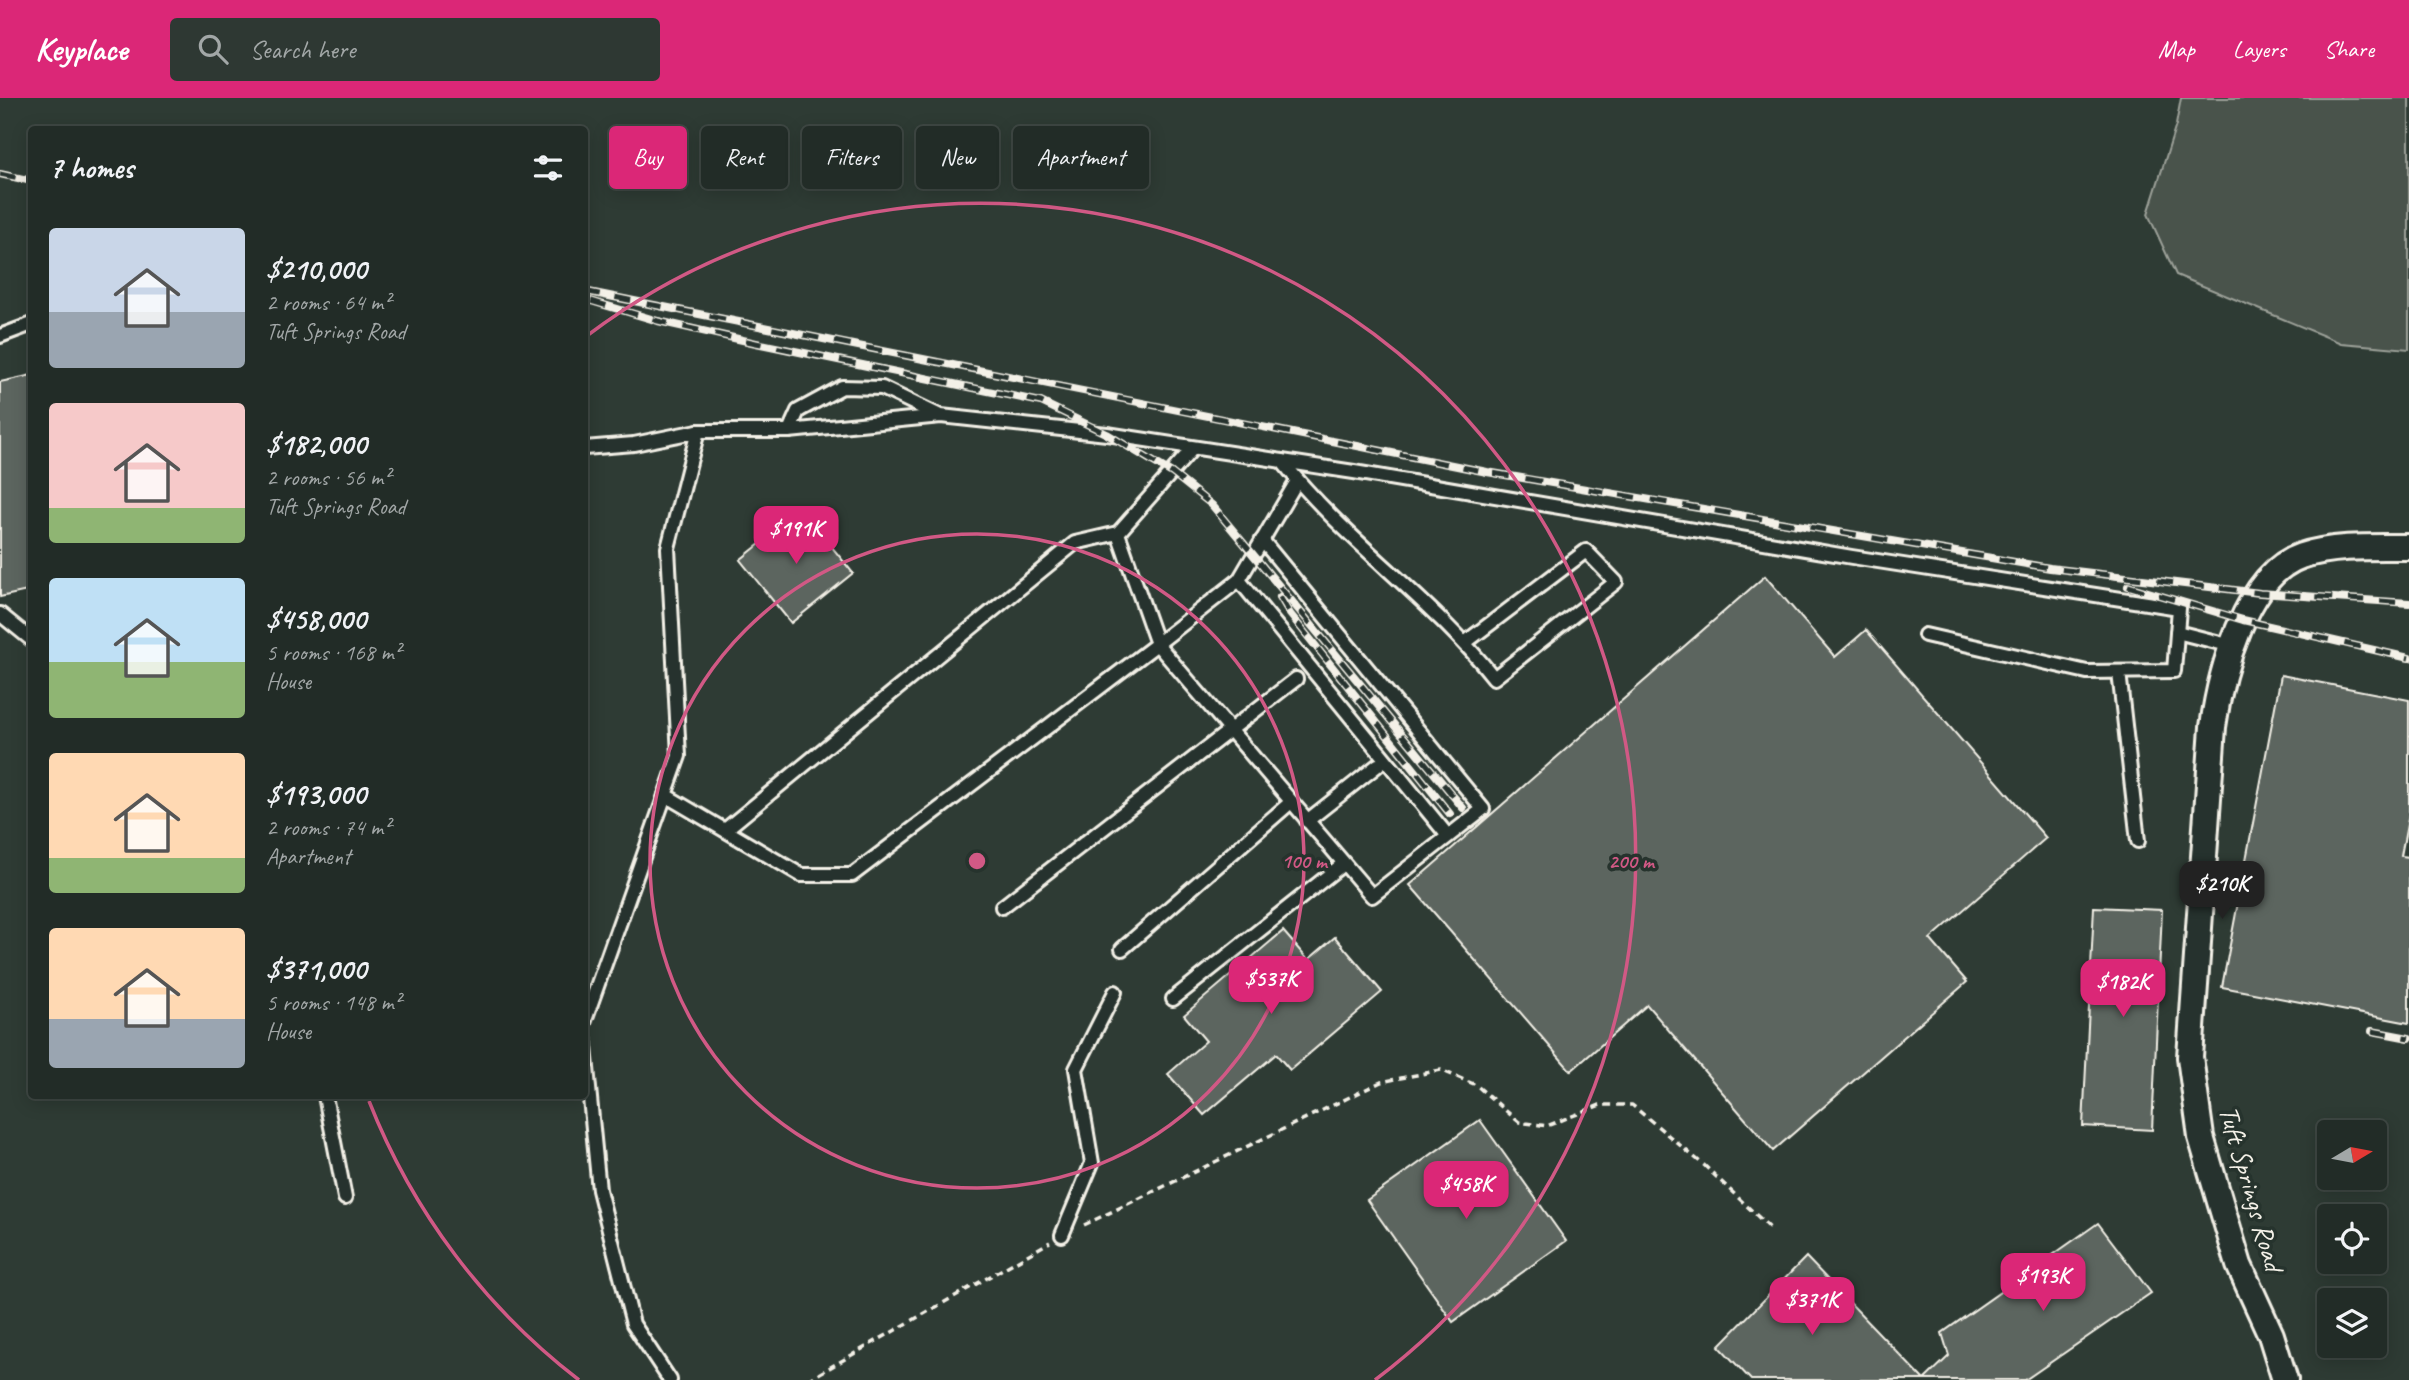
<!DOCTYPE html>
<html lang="en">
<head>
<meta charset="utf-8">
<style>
	body { margin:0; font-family:Caveat,sans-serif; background:#2e3833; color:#f1f3f6; height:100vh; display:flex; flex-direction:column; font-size:26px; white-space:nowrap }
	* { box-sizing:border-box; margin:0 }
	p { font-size:23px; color:#a2a7a7 }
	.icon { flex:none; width:38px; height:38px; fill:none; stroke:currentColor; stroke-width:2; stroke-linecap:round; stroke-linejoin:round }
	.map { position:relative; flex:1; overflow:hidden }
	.drawer { position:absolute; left:28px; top:28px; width:560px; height:973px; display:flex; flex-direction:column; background:#222c27; border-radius:7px; box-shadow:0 4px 18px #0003,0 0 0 2px #3f4844 }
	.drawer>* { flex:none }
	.banner { position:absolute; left:609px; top:28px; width:665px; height:63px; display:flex; gap:14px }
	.needle { width:46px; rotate:80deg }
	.tools { position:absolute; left:2317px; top:1022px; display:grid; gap:14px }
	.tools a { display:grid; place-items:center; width:70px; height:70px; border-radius:7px; background:#222c27; box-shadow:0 4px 18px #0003,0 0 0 2px #3f4844; font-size:35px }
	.price { position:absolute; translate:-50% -60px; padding:0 16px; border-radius:14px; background:#db2777; color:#fff; font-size:23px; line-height:46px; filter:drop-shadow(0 2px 4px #0008) }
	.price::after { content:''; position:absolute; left:50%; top:42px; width:21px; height:16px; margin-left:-10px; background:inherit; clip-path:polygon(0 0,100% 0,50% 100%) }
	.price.current { background:#222; color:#fff }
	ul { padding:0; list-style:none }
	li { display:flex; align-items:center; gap:21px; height:175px; padding:0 21px }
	li span { display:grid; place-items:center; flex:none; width:196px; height:140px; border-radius:7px; color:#555 }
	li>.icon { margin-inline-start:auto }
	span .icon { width:84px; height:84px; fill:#fffc; stroke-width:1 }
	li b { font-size:30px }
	h2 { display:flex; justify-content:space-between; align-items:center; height:84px; padding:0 21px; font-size:30px }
	.pill { padding:0 24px; border-radius:7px; background:#222c27; box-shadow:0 4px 18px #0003,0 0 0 2px #3f4844; font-size:24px; line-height:63px }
	.pill.current { background:#db2777; color:#fff }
	header { display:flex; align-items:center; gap:42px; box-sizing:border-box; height:98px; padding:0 35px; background:#db2777; color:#fff }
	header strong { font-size:33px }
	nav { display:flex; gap:38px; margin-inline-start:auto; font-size:24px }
	.search { width:490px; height:63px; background:#2e3833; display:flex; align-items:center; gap:18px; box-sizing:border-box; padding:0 24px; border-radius:7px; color:#a2a7a7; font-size:26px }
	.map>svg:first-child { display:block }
	.green { fill:#48524c; stroke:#9ea29a; stroke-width:2 }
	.building { fill:#5c655e; stroke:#f4f1e8; stroke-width:2 }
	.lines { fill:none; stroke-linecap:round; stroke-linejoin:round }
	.service-casing { stroke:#f4f1e8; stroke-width:18 }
	.minor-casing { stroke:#f4f1e8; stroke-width:30 }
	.path { stroke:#f4f1e8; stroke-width:3.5; stroke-dasharray:7 5; stroke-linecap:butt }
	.service { stroke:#26332d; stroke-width:12 }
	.minor { stroke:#26332d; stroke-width:24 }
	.rail-casing { stroke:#f4f1e8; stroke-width:8 }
	.rail { stroke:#26332d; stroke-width:5; stroke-dasharray:16; stroke-linecap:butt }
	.ring { fill:none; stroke:#d15985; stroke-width:3.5 }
	.labels { text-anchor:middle; stroke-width:7; stroke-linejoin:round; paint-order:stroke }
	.street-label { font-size:28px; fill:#f4f1e8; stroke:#26332d }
	.centre { fill:#d15985; stroke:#26332d; stroke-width:3.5 }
	.ring-label { font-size:21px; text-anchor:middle; font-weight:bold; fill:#d15985; stroke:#26332d; stroke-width:7; stroke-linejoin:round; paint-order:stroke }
</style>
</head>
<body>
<header>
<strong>Keyplace</strong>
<div class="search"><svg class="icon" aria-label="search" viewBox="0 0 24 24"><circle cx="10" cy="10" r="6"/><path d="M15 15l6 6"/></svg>Search here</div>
<nav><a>Map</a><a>Layers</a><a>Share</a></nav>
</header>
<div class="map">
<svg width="2409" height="1282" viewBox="0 0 2409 1282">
	<rect width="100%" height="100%" fill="#2e3b34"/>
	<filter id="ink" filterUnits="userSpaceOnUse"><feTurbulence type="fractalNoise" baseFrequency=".0143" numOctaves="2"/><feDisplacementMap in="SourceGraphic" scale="14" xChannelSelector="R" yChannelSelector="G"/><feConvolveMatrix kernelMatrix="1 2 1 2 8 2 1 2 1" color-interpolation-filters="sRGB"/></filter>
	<g filter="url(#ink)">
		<!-- green -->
		<path class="green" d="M2181 0H2409V251L2341 245 2176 177 2148 116 2176 27Z"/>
		<!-- building -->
		<g class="building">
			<path d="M32 277V492L0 499V284Z"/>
			<path d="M802 412 853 475 791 525 740 462Z"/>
			<path d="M1765 478 1835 559 1866 532 2046 740 1930 841 1967 884 1773 1053 1647 907 1571 973 1410 787Z"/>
			<path d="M2281 577 2409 602V716L2401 758 2409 759V925L2222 889Z"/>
			<path d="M2094 809 2162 812 2152 1032 2083 1028Z"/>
			<path d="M1283 833 1308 862 1335 839 1382 894 1290 972 1276 956 1204 1017 1168 976 1206 943 1184 917Z"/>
			<path d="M1480 1022 1566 1143 1453 1224 1367 1102Z"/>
			<path d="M2098 1125 2151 1195 2025 1282H1924L1949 1258 1942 1235Z"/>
			<path d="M1806 1159 1924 1282H1751L1719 1248Z"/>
		</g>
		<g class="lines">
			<!-- service casing -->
			<g class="service-casing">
				<g id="service">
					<path d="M0 238 32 226"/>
					<path d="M789 333 798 313 842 289 882 290 940 318"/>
					<path d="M584 350 634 346 698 333H789L941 318 1107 336 1354 374 1852 459 2179 510 2174 573 2087 574 1925 537"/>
					<path d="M1282 363C1345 443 1431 500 1494 580L1616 484 1586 453 1466 544"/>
					<path d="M1297 383 1239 482 1448 738"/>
					<path d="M1239 482 1157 546 1372 798 1483 711 1262 442"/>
					<path d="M0 516 32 542"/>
					<path d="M2177 534 2232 548"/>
					<path d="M2119 574 2138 743"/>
					<path d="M665 697 801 777H852L1157 546 1118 435 1193 350"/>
					<path d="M1307 723 1378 667"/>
					<path d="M725 732 1075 445 1118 435"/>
					<path d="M1002 809 1296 581"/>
					<path d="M1122 851 1291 704"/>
					<path d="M1173 901 1343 766"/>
					<path d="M584 925 679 658 668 450 698 333"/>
					<path d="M584 939 599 1092 633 1226 670 1282"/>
					<path d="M325 998 345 1100"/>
					<path d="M1062 1137 1092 1065 1076 971 1115 894"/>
				</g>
			</g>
			<!-- minor casing -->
			<g class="minor-casing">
				<path id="minor" d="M2285 1282 2271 1237 2239 1167 2221 1107 2201 1039 2190 959 2213 629C2220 577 2245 477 2301 458 2334 447 2375 449 2409 449"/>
			</g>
			<!-- path -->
			<g class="path">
				<path d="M1084 1127 1381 984 1441 972 1476 987 1519 1024 1547 1028 1600 1007H1632L1705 1068 1771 1131"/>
				<path d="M808 1282 1050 1144"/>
			</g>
			<!-- service -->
			<use href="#service" class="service"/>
			<!-- minor -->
			<use href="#minor" class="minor"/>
			<!-- rail casing -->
			<g class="rail-casing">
				<g id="rail">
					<path d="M0 76 32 83"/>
					<path d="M584 193 1487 374 2050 470 2260 495 2409 505"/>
					<path d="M591 203 658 223 756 245 1041 304 1107 336 1172 375 1212 407 1463 710"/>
					<path d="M2128 488 2243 522 2409 560"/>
					<path d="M1280 499 1290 516 1450 716"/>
					<path d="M2372 933 2409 940"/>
				</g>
			</g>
			<!-- rail -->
			<use href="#rail" class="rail"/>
		</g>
	</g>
	<!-- distance rings -->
	<g class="ring">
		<circle cx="977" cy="763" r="327"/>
		<path d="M579 1282A654 654 0 0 1 369 1003M588 237A654 654 0 0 1 1375 1282"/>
	</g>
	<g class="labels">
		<!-- street labels -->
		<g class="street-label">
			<text transform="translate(2252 1090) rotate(74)" y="10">Tuft Springs Road</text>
		</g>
	</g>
	<circle cx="977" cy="763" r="10" class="centre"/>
	<g class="ring-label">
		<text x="1304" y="770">100 m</text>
		<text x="1631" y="770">200 m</text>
	</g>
</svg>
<div class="tools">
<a><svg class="needle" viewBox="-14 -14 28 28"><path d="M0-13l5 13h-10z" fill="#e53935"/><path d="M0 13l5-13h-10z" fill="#a2a7a7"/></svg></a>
<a><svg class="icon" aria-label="locate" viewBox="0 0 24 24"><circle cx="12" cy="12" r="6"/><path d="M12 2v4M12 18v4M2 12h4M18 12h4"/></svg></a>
<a><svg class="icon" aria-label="layers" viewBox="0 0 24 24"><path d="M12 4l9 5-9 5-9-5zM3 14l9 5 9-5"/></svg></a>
</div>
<b class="price" style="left:796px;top:468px">$191K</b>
<b class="price current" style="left:2222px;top:823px">$210K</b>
<b class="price" style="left:1271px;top:918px">$537K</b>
<b class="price" style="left:2123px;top:921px">$182K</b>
<b class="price" style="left:1466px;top:1123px">$458K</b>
<b class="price" style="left:2043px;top:1215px">$193K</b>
<b class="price" style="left:1812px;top:1239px">$371K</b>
<div class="banner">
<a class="pill current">Buy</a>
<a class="pill">Rent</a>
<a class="pill">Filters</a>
<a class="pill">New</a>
<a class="pill">Apartment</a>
</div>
<section class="drawer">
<h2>7 homes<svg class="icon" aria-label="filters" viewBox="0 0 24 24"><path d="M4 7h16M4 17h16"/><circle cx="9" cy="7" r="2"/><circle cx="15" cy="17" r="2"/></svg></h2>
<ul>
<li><span style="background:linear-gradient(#c9d6e8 60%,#9aa5b1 0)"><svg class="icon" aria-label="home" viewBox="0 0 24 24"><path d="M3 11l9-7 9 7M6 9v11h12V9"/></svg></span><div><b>$210,000</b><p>2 rooms · 64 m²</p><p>Tuft Springs Road</p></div></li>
<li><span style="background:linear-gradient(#f6c9c9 75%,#8fb573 0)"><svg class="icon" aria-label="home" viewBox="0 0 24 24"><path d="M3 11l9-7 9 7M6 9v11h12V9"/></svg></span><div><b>$182,000</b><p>2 rooms · 56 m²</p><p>Tuft Springs Road</p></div></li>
<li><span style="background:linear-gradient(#bfe0f5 60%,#8fb573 0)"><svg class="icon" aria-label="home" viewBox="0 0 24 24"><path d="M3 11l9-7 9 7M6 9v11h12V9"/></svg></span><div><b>$458,000</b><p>5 rooms · 168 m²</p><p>House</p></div></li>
<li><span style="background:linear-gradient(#ffd9b3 75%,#8fb573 0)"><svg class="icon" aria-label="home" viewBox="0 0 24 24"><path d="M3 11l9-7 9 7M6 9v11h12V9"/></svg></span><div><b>$193,000</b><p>2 rooms · 74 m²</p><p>Apartment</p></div></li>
<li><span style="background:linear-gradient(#ffd9b3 65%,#9aa5b1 0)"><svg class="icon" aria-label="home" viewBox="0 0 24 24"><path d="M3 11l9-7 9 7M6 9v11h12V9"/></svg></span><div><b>$371,000</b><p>5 rooms · 148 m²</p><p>House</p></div></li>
</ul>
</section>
</div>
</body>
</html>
